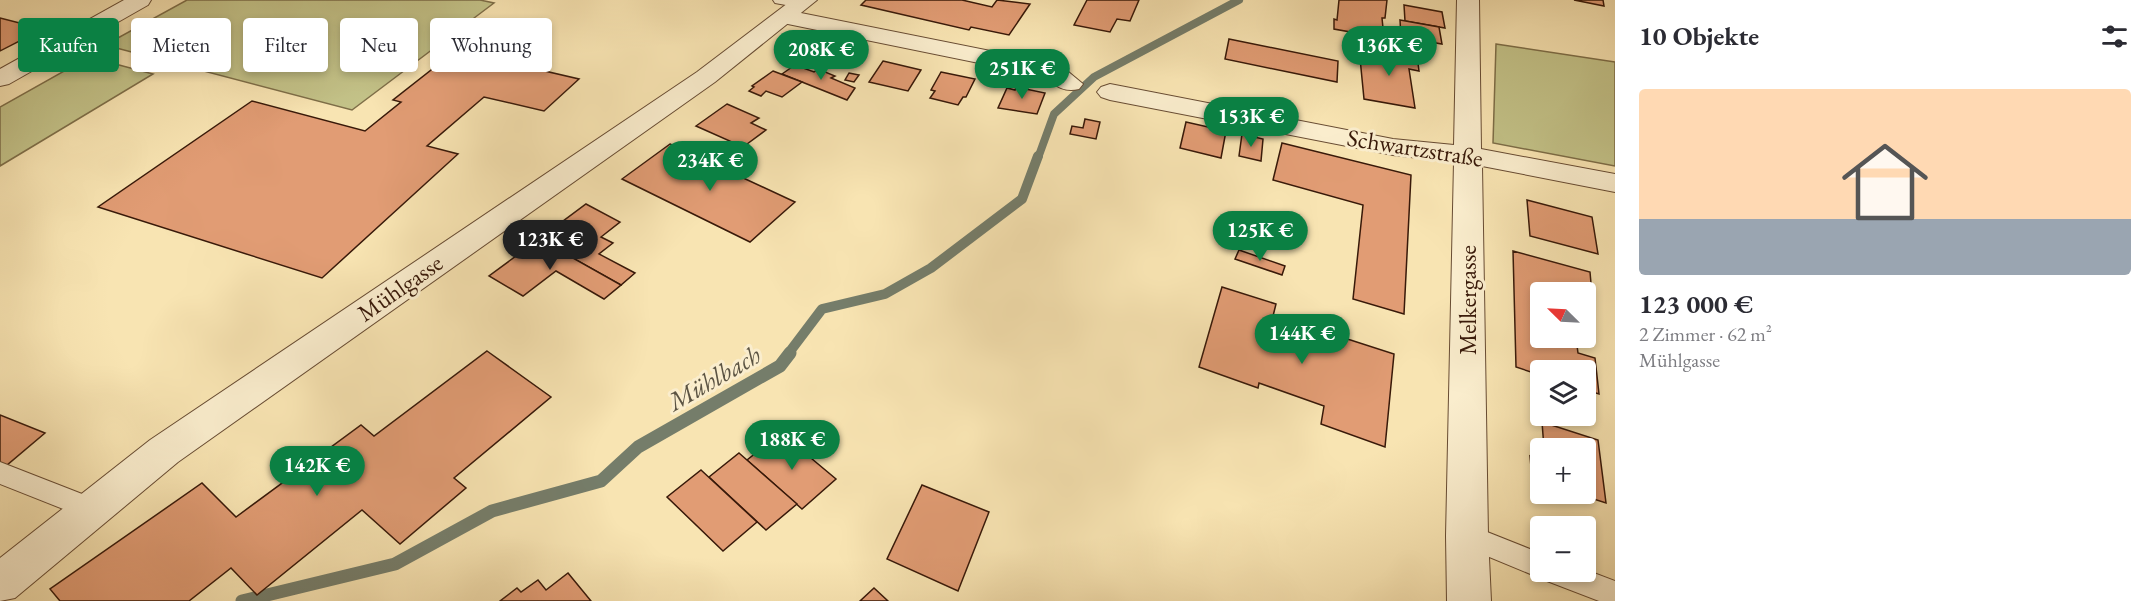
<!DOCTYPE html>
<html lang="de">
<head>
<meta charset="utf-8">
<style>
	body { margin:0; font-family:"EB Garamond",serif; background:#f2f2f3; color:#2b2b33; height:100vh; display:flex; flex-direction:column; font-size:22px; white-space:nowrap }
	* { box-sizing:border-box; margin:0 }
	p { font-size:20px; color:#7c7c81 }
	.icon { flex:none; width:33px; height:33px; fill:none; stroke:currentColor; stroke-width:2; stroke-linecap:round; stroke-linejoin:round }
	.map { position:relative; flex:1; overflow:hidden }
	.drawer { display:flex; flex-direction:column; background:#fff; width:540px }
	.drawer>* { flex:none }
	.guide { position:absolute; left:18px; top:18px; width:570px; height:54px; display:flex; gap:12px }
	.needle { width:39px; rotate:294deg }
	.fabs { position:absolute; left:1530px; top:282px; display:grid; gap:12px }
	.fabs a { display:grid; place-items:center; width:66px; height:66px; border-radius:6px; background:#fff; box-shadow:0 3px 9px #0003; font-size:30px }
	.price { position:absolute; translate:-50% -51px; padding:0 14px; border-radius:21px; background:#0b8043; color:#fff; font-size:20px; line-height:39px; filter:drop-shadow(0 2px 3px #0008) }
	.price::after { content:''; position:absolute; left:50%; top:36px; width:18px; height:14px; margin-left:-9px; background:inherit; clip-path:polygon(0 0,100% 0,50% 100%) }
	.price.current { background:#222; color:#fff }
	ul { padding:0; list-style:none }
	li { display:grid; align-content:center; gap:12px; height:318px; padding:0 24px }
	li span { display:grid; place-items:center; height:186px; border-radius:6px; color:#555 }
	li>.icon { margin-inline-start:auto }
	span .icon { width:108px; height:108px; fill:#fffc; stroke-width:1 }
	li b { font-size:26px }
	h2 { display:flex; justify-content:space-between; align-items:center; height:72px; padding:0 24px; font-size:26px }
	.tag { padding:0 21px; border-radius:6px; background:#fff; box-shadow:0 3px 9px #0003; font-size:21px; line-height:54px }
	.tag.current { background:#0b8043; color:#fff }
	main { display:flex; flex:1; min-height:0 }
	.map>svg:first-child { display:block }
	.green { fill:#c3c288; stroke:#7e6e48; stroke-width:1.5 }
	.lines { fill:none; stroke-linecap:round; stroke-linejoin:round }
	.stream-far2 { stroke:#757d6a; stroke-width:8 }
	.stream-far1 { stroke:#757d6a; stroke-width:10 }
	.stream { stroke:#757d6a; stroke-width:13 }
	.building { fill:#e19c74; stroke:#381909; stroke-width:1.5 }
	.service-casing { stroke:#684c33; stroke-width:2 }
	.minor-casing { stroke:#684c33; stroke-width:2 }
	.tertiary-casing { stroke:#684c33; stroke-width:2 }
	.service { fill:#faedcd; fill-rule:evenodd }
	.minor { fill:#faedcd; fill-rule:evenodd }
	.tertiary { fill:#faedcd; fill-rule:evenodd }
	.labels { text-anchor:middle; stroke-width:6; stroke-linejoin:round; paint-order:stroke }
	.street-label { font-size:24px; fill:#381909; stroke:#faedcd }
	.water-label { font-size:26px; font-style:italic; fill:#5b5342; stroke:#faedcd }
</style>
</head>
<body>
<main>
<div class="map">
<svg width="1615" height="601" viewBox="0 0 1615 601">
	<rect width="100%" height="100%" fill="#f8e4b2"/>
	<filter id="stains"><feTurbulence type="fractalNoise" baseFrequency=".00333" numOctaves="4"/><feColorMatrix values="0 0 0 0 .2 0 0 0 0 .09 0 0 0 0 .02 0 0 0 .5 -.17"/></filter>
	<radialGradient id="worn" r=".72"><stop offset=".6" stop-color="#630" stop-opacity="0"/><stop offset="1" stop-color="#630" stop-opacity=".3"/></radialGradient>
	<!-- green -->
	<g class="green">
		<path d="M187 0H480L494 3 352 110 105 45Z"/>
		<path d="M1496 44 1615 62V166L1493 143Z"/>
		<path d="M89 57 153 74 0 166V107Z"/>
	</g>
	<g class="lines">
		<!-- stream-far2 -->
		<path class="stream-far2" d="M1038 158 1054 114 1094 77 1239 0"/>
		<!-- stream-far1 -->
		<path class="stream-far1" d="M788 354 822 309 885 294 931 268 1022 199 1038 156"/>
		<!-- stream -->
		<path class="stream" d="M242 601 395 564 492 511 601 481 638 447 780 366 790 353"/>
	</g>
	<!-- building -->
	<g class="building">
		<path d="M866 0H962L992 7 997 0 1030 4 1009 35 971 27 969 30 861 5Z"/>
		<path d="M1087 0H1139L1130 21 1117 19 1110 32 1074 25Z"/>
		<path d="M1339 0H1387L1385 18H1382L1383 28H1379V37L1334 29V19L1337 20Z"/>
		<path d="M1574 0H1603L1604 6Z"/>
		<path d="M1404 5 1442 12 1445 28 1405 21Z"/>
		<path d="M0 18 43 29 0 51Z"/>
		<path d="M1400 20 1439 27 1442 44 1401 37Z"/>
		<path d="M1229 39 1338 61 1337 82 1225 59Z"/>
		<path d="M468 41 531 55 519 65 579 79 544 111 484 97 427 146 458 154 322 278 98 207 252 101 365 131 401 102 393 100Z"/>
		<path d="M1368 47 1417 56 1419 71 1409 69 1415 108 1364 99 1360 58 1369 60Z"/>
		<path d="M883 61 921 70 908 91 869 82Z"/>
		<path d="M795 65 814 72 818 69 835 76 831 78 855 88 847 100 782 74Z"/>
		<path d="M773 71 802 82 782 97 766 91 761 96 749 91 754 87 752 86Z"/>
		<path d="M941 72 975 79 966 97H963L958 105 930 98 935 91 931 90Z"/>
		<path d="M849 73 859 75 854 82 845 80Z"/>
		<path d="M1016 87 1045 93 1037 114 998 108 1007 88 1015 90Z"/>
		<path d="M727 104 759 118 751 123 766 130 743 147 696 126Z"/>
		<path d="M1085 119 1100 122 1096 139 1070 134 1072 126 1083 128Z"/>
		<path d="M1186 122 1226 131 1221 158 1180 148Z"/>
		<path d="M1242 134 1263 139 1261 161 1239 156Z"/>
		<path d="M1282 143 1411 175 1404 314 1353 299 1363 205 1273 180Z"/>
		<path d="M670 144 795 202 750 242 622 179Z"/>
		<path d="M1527 200 1592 217 1598 254 1530 236Z"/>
		<path d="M586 204 620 222 601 237 613 243 599 254 635 273 621 285 539 239Z"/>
		<path d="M539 239 621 285 604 299 556 271 523 296 489 276Z"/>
		<path d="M1239 250 1285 266 1282 275 1235 259Z"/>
		<path d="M1513 251 1590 272 1593 306 1586 304V292H1540V338H1576L1578 353 1595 358 1599 394 1586 390V370H1540V375L1516 367Z"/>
		<path d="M1222 287 1276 304 1272 320 1334 340 1335 335 1394 354 1385 447 1321 424 1324 406 1259 383 1258 388 1199 367Z"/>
		<path d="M487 351 551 397 454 478 466 488 400 544 362 510 257 595 231 568 189 601H60L50 589 202 483 236 517 361 425 374 436Z"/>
		<path d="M0 415 45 433 0 471Z"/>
		<path d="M1542 422 1598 440 1606 503 1578 494H1586V448H1544Z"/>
		<path d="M781 433 836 479 802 509 747 460Z"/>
		<path d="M739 453 797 504 766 530 709 477Z"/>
		<path d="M1530 456 1540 460V481L1532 478Z"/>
		<path d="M701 470 757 522 723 551 667 497Z"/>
		<path d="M922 485 989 512 958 591 887 559Z"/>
		<path d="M568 573 591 601H500L517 588 521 592 538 580 546 590Z"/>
		<path d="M874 588 888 601H860Z"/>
	</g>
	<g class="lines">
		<!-- service casing -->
		<g class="service-casing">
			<g id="service">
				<path d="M773 0H803L809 4 802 8 775 3Z"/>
				<path d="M0 462 100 501 104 509 100 517 91 520 0 484Z"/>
				<path d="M1467 524 1540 553V572L1586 570 1615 581V601H1599L1547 581 1545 576 1540 578 1458 544 1454 536 1458 528Z"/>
			</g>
		</g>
		<!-- minor casing -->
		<g class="minor-casing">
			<g id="minor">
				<path d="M124 0H151L148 5 9 84 0 86V69Z"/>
				<path d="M1457 0H1479L1481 149 1615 174V192L1482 166 1488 536 1491 601H1447L1446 536 1454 162 1393 155 1110 100 1101 97 1097 92 1101 87 1110 84 1393 139 1454 145Z"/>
				<path d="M786 10 1060 65 1083 84 1079 89C1063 93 1055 85 1043 76L778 22 775 17 778 12Z"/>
			</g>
		</g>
		<!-- tertiary casing -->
		<g class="tertiary-casing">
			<path id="tertiary" d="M792 0H817L715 82 178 462 15 598 0 601V558L150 440 697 72Z"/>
		</g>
		<!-- service -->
		<use href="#service" class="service"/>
		<!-- minor -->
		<use href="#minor" class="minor"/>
		<!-- tertiary -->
		<use href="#tertiary" class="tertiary"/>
	</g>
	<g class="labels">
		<!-- street labels -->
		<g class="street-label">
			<text transform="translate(1415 148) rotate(9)" y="8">Schwartzstraße</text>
			<text transform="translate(400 288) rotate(-35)" y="8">Mühlgasse</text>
			<text transform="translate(1468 300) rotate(-90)" y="8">Melkergasse</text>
		</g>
		<!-- water labels -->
		<g class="water-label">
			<text transform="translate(714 378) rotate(-30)" y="9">Mühlbach</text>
		</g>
	</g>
	<rect width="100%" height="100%" filter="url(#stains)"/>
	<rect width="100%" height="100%" fill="url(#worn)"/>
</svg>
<div class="fabs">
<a><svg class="needle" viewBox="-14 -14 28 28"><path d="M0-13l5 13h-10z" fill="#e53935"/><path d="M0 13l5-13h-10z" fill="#7c7c81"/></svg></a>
<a><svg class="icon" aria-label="layers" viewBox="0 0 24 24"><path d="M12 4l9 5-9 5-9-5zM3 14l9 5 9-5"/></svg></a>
<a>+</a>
<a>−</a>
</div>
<b class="price" style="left:1389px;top:77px">136K €</b>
<b class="price" style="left:821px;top:81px">208K €</b>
<b class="price" style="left:1022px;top:100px">251K €</b>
<b class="price" style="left:1251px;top:148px">153K €</b>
<b class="price" style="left:710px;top:192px">234K €</b>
<b class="price" style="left:1260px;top:262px">125K €</b>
<b class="price current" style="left:550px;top:271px">123K €</b>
<b class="price" style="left:1302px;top:365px">144K €</b>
<b class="price" style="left:792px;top:471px">188K €</b>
<b class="price" style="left:317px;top:497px">142K €</b>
<div class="guide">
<a class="tag current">Kaufen</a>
<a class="tag">Mieten</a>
<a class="tag">Filter</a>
<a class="tag">Neu</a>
<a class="tag">Wohnung</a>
</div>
</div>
<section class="drawer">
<h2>10 Objekte<svg class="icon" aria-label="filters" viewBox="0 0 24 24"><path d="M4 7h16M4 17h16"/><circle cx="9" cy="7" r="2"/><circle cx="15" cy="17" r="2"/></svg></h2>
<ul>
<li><span style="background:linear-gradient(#ffd9b3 70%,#9aa5b1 0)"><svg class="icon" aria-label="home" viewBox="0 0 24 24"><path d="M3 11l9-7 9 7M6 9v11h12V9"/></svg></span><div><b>123 000 €</b><p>2 Zimmer · 62 m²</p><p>Mühlgasse</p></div></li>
</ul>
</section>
</main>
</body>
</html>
